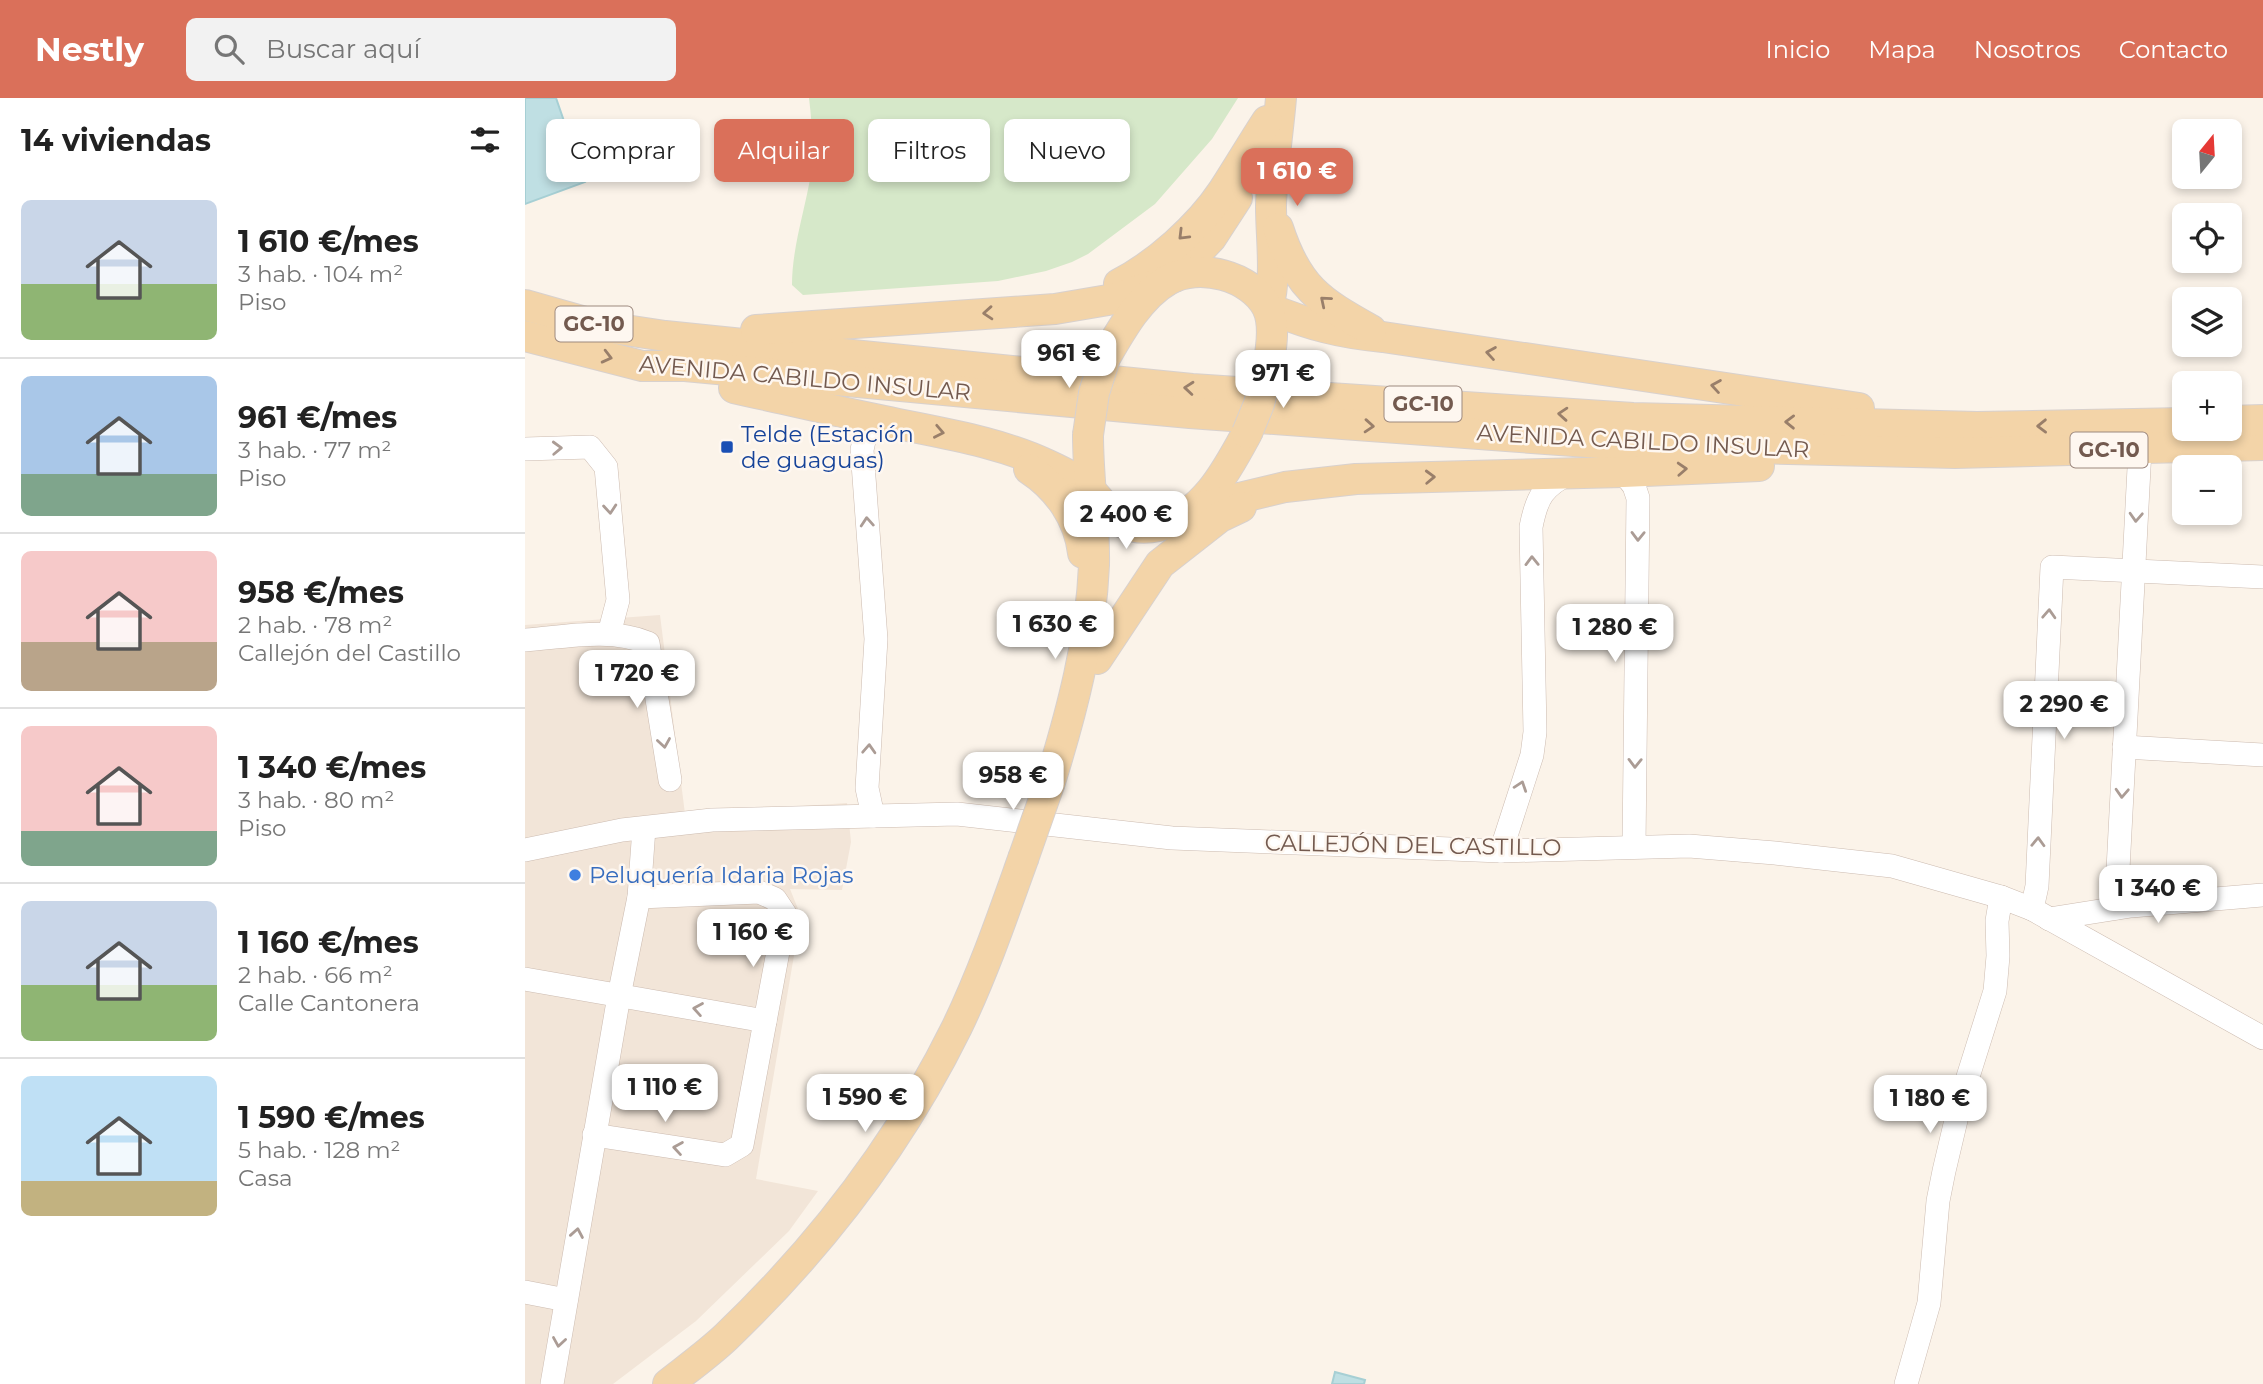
<!DOCTYPE html>
<html lang="es">
<head>
<meta charset="utf-8">
<style>
	body { margin:0; font-family:Montserrat,sans-serif; background:#f2f2f2; color:#222; height:100vh; display:flex; flex-direction:column; font-size:26px; white-space:nowrap }
	* { box-sizing:border-box; margin:0 }
	p { font-size:23px; color:#767676 }
	.icon { flex:none; width:38px; height:38px; fill:none; stroke:currentColor; stroke-width:2; stroke-linecap:round; stroke-linejoin:round }
	.map { position:relative; flex:1; overflow:hidden }
	.drawer { display:flex; flex-direction:column; background:#fff; width:525px }
	.drawer>* { flex:none }
	.top-card { position:absolute; left:21px; top:21px; width:665px; height:63px; display:flex; gap:14px }
	.needle { width:46px; rotate:18deg }
	.buttons { position:absolute; left:1647px; top:21px; display:grid; gap:14px }
	.buttons a { display:grid; place-items:center; width:70px; height:70px; border-radius:10px; background:#fff; box-shadow:0 4px 10px #0003; font-size:35px }
	.price { position:absolute; translate:-50% -60px; padding:0 16px; border-radius:14px; background:#fff; color:#222; font-size:23px; line-height:46px; filter:drop-shadow(0 2px 4px #0008) }
	.price::after { content:''; position:absolute; left:50%; top:42px; width:21px; height:16px; margin-left:-10px; background:inherit; clip-path:polygon(0 0,100% 0,50% 100%) }
	.price.current { background:#da705a; color:#fff }
	ul { padding:0; list-style:none }
	li { display:flex; align-items:center; gap:21px; height:175px; padding:0 21px }
	li+li { border-top:2px solid #e0e0e0 }
	li span { display:grid; place-items:center; flex:none; width:196px; height:140px; border-radius:10px; color:#555 }
	li>.icon { margin-inline-start:auto }
	span .icon { width:84px; height:84px; fill:#fffc; stroke-width:1 }
	li b { font-size:30px }
	h2 { display:flex; justify-content:space-between; align-items:center; height:84px; padding:0 21px; font-size:30px }
	.tag { padding:0 24px; border-radius:10px; background:#fff; box-shadow:0 4px 10px #0003; font-size:24px; line-height:63px }
	.tag.current { background:#da705a; color:#fff }
	header { display:flex; align-items:center; gap:42px; box-sizing:border-box; height:98px; padding:0 35px; background:#da705a; color:#fff }
	header strong { font-size:33px }
	nav { display:flex; gap:38px; margin-inline-start:auto; font-size:24px }
	.search { width:490px; height:63px; background:#f2f2f2; display:flex; align-items:center; gap:18px; box-sizing:border-box; padding:0 24px; border-radius:10px; color:#767676; font-size:26px }
	main { display:flex; flex:1; min-height:0 }
	.map>svg:first-child { display:block }
	.residential { fill:#f2e5d8 }
	.green { fill:#d6e8c9 }
	.water { fill:#bfdfe3; stroke:#a6cfd4; stroke-width:2 }
	.lines { fill:none; stroke-linecap:round; stroke-linejoin:round }
	.minor-casing { stroke:#ccbbb0; stroke-width:24 }
	.major-casing { stroke:#d8d1ce; stroke-width:32 }
	.minor { stroke:#fff; stroke-width:23 }
	.major { stroke:#f3d4a8; stroke-width:30 }
	.major-bridge-casing { stroke:#d8d1ce; stroke-width:32; stroke-linecap:butt }
	.major-bridge { stroke:#f3d4a8; stroke-width:30 }
	.oneway { stroke:#997f6a }
	.oneway2 { stroke:#ab9c95 }
	.transit-dot { fill:#1a4fb4; stroke:#fef7f0; stroke-width:2.5 }
	.shop-dot { fill:#3f7fe0; stroke:#fef7f0; stroke-width:2.5 }
	.labels { text-anchor:middle; stroke-width:5; stroke-linejoin:round; paint-order:stroke }
	.shield { fill:#fef7f0; stroke:#9d897f; stroke-width:2 }
	.shield-label { font-size:21px; font-weight:bold; fill:#735a4f }
	.street-label { font-size:23px; fill:#735a4f; stroke:#fef7f0 }
	.transit-label { font-size:23px; fill:#164399; stroke:#fef7f0; text-anchor:start }
	.shop-label { font-size:23px; fill:#366cbe; stroke:#fef7f0; text-anchor:start }
</style>
</head>
<body>
<header>
<strong>Nestly</strong>
<div class="search"><svg class="icon" aria-label="search" viewBox="0 0 24 24"><circle cx="10" cy="10" r="6"/><path d="M15 15l6 6"/></svg>Buscar aquí</div>
<nav><a>Inicio</a><a>Mapa</a><a>Nosotros</a><a>Contacto</a></nav>
</header>
<main>
<section class="drawer">
<h2>14 viviendas<svg class="icon" aria-label="filters" viewBox="0 0 24 24"><path d="M4 7h16M4 17h16"/><circle cx="9" cy="7" r="2"/><circle cx="15" cy="17" r="2"/></svg></h2>
<ul>
<li><span style="background:linear-gradient(#c9d6e8 60%,#8fb573 0)"><svg class="icon" aria-label="home" viewBox="0 0 24 24"><path d="M3 11l9-7 9 7M6 9v11h12V9"/></svg></span><div><b>1 610 €/mes</b><p>3 hab. · 104 m²</p><p>Piso</p></div></li>
<li><span style="background:linear-gradient(#a9c7e8 70%,#7fa58c 0)"><svg class="icon" aria-label="home" viewBox="0 0 24 24"><path d="M3 11l9-7 9 7M6 9v11h12V9"/></svg></span><div><b>961 €/mes</b><p>3 hab. · 77 m²</p><p>Piso</p></div></li>
<li><span style="background:linear-gradient(#f6c9c9 65%,#b9a48a 0)"><svg class="icon" aria-label="home" viewBox="0 0 24 24"><path d="M3 11l9-7 9 7M6 9v11h12V9"/></svg></span><div><b>958 €/mes</b><p>2 hab. · 78 m²</p><p>Callejón del Castillo</p></div></li>
<li><span style="background:linear-gradient(#f6c9c9 75%,#7fa58c 0)"><svg class="icon" aria-label="home" viewBox="0 0 24 24"><path d="M3 11l9-7 9 7M6 9v11h12V9"/></svg></span><div><b>1 340 €/mes</b><p>3 hab. · 80 m²</p><p>Piso</p></div></li>
<li><span style="background:linear-gradient(#c9d6e8 60%,#8fb573 0)"><svg class="icon" aria-label="home" viewBox="0 0 24 24"><path d="M3 11l9-7 9 7M6 9v11h12V9"/></svg></span><div><b>1 160 €/mes</b><p>2 hab. · 66 m²</p><p>Calle Cantonera</p></div></li>
<li><span style="background:linear-gradient(#bfe0f5 75%,#c2b280 0)"><svg class="icon" aria-label="home" viewBox="0 0 24 24"><path d="M3 11l9-7 9 7M6 9v11h12V9"/></svg></span><div><b>1 590 €/mes</b><p>5 hab. · 128 m²</p><p>Casa</p></div></li>
</ul>
</section>
<div class="map">
<svg width="1738" height="1286" viewBox="0 0 1738 1286">
	<rect width="100%" height="100%" fill="#fbf3e9"/>
	<!-- residential -->
	<path class="residential" d="M135 517 160 716 322 705 326 744 317 792 265 791 273 811 274 828 231 1081 293 1093 264 1133 171 1223 88 1286H0V527Z"/>
	<!-- green -->
	<path class="green" d="M284 0H713L687 41 630 106 563 156 547 164 521 173 473 183 278 197 267 187C267 149 280 113 286 75 289 50 287 25 284 0Z"/>
	<!-- water -->
	<g class="water">
		<path d="M0 0H31L60 84 0 106Z"/>
		<path d="M810 1274 840 1282 839 1286H807Z"/>
	</g>
	<g class="lines">
		<!-- minor casing -->
		<g class="minor-casing">
			<g id="minor">
				<path d="M0 351 65 349 81 369 93 502 84 536"/>
				<path d="M1098 374 1109 388 1113 400 1109 748"/>
				<path d="M0 542C40 539 86 529 123 545L145 682"/>
				<path d="M1599 649 1738 657"/>
				<path d="M348 718 342 690 351 541 337 352 340 338 358 323"/>
				<path d="M0 752 97 732 187 722 432 716 647 740 976 753 1164 748 1250 755 1367 768 1476 799 1507 811 1738 940"/>
				<path d="M976 753 1007 657 1010 634 1006 429C1012 398 1018 389 1046 374"/>
				<path d="M1591 810 1615 351"/>
				<path d="M1507 811 1512 788 1527 469 1738 479"/>
				<path d="M1524 821 1606 808 1738 797"/>
				<path d="M0 881 240 923"/>
				<path d="M69 1037 200 1057 217 1047 260 816 250 801 234 794 114 799"/>
				<path d="M0 1194 41 1202"/>
				<path d="M27 1286 94 898 114 799 119 730"/>
				<path d="M1381 1286 1404 1205 1413 1103 1419 1073 1436 1001 1470 893 1473 858 1472 823 1476 799"/>
			</g>
		</g>
		<!-- major casing -->
		<g class="major-casing">
			<g id="major">
				<path d="M756 0C753 36 747 72 746 108 746 142 752 177 743 210 785 227 814 235 858 239L1334 310"/>
				<path d="M753 130C772 189 794 203 846 232"/>
				<path d="M649 179 686 140 712 100"/>
				<path d="M594 186C631 167 674 129 698 93 713 70 727 46 742 23"/>
				<path d="M0 207 74 228 140 238 667 291 1108 320 1452 329 1659 325"/>
				<path d="M231 232 530 211 589 201 641 183"/>
				<path d="M0 238 117 268H160L665 315 1104 347 1430 355 1738 347"/>
				<path d="M580 260C596 232 615 198 643 182 674 164 726 178 742 209 751 227 746 254 742 273"/>
				<path d="M209 290C259 301 309 313 359 323 415 335 472 343 523 367 538 374 557 383 568 395 588 417 598 436 634 428 679 417 702 372 722 335"/>
				<path d="M1704 323 1738 322"/>
				<path d="M504 371C533 390 554 420 558 455"/>
				<path d="M668 411 760 389 831 381 1098 374 1234 368"/>
				<path d="M572 561 635 466 695 419 716 409"/>
				<path d="M525 684C547 613 566 541 569 467 570 424 563 381 563 337"/>
				<path d="M143 1286C162 1271 183 1256 201 1239 294 1150 375 1045 432 929 458 875 478 817 498 761"/>
			</g>
		</g>
		<!-- minor -->
		<use href="#minor" class="minor"/>
		<!-- major -->
		<use href="#major" class="major"/>
		<!-- major-bridge casing -->
		<g class="major-bridge-casing">
			<g id="major-bridge">
				<path d="M722 335 734 306 742 273"/>
				<path d="M563 337 569 295 580 260"/>
				<path d="M498 761 525 684"/>
			</g>
		</g>
		<!-- major-bridge -->
		<use href="#major-bridge" class="major-bridge"/>
	</g>
	<!-- one-way arrows -->
	<defs><path id="oneway-chevron" d="M-2-3.5L2.5 0L-2 3.5" fill="none" stroke-width="1.6" stroke-linecap="round" stroke-linejoin="round" transform="scale(1.75)"/></defs>
	<g class="oneway">
		<use href="#oneway-chevron" transform="translate(658 137) rotate(135)"/>
		<use href="#oneway-chevron" transform="translate(800 203) rotate(-140)"/>
		<use href="#oneway-chevron" transform="translate(463 215) rotate(176)"/>
		<use href="#oneway-chevron" transform="translate(966 255) rotate(-171)"/>
		<use href="#oneway-chevron" transform="translate(82 259) rotate(14)"/>
		<use href="#oneway-chevron" transform="translate(1191 288) rotate(-171)"/>
		<use href="#oneway-chevron" transform="translate(664 290) rotate(-175)"/>
		<use href="#oneway-chevron" transform="translate(1038 316) rotate(-176)"/>
		<use href="#oneway-chevron" transform="translate(1265 324) rotate(-179)"/>
		<use href="#oneway-chevron" transform="translate(844 328) rotate(4)"/>
		<use href="#oneway-chevron" transform="translate(1517 328) rotate(179)"/>
		<use href="#oneway-chevron" transform="translate(414 334) rotate(11)"/>
		<use href="#oneway-chevron" transform="translate(1157 371) rotate(-3)"/>
		<use href="#oneway-chevron" transform="translate(905 379) rotate(-2)"/>
	</g>
	<g class="oneway2">
		<use href="#oneway-chevron" transform="translate(32 350) rotate(-2)"/>
		<use href="#oneway-chevron" transform="translate(85 411) rotate(85)"/>
		<use href="#oneway-chevron" transform="translate(1611 419) rotate(93)"/>
		<use href="#oneway-chevron" transform="translate(342 424) rotate(-94)"/>
		<use href="#oneway-chevron" transform="translate(1113 438) rotate(91)"/>
		<use href="#oneway-chevron" transform="translate(1007 463) rotate(-91)"/>
		<use href="#oneway-chevron" transform="translate(1524 516) rotate(-87)"/>
		<use href="#oneway-chevron" transform="translate(139 645) rotate(81)"/>
		<use href="#oneway-chevron" transform="translate(344 651) rotate(-87)"/>
		<use href="#oneway-chevron" transform="translate(1110 665) rotate(91)"/>
		<use href="#oneway-chevron" transform="translate(996 688) rotate(-71)"/>
		<use href="#oneway-chevron" transform="translate(1597 695) rotate(93)"/>
		<use href="#oneway-chevron" transform="translate(1513 744) rotate(-88)"/>
		<use href="#oneway-chevron" transform="translate(173 911) rotate(-170)"/>
		<use href="#oneway-chevron" transform="translate(153 1050) rotate(-171)"/>
		<use href="#oneway-chevron" transform="translate(52 1135) rotate(-80)"/>
		<use href="#oneway-chevron" transform="translate(34 1244) rotate(99)"/>
	</g>
	<!-- markers -->
	<rect class="transit-dot" x="195" y="342" width="14" height="14" rx="3.5"/>
	<circle class="shop-dot" cx="50" cy="777" r="7"/>
	<g class="labels">
		<!-- shield labels -->
		<g class="shield">
			<rect x="30.5" y="208.5" width="77" height="35" rx="5"/>
			<rect x="859.5" y="288.5" width="77" height="35" rx="5"/>
			<rect x="1545.5" y="334.5" width="77" height="35" rx="5"/>
		</g>
		<g class="shield-label">
			<text x="69" y="233">GC-10</text>
			<text x="898" y="313">GC-10</text>
			<text x="1584" y="359">GC-10</text>
		</g>
		<!-- street labels -->
		<g class="street-label">
			<text transform="translate(280 280) rotate(5)" y="8">AVENIDA CABILDO INSULAR</text>
			<text transform="translate(1118 343) rotate(3)" y="8">AVENIDA CABILDO INSULAR</text>
			<text transform="translate(888 747) rotate(1)" y="8">CALLEJÓN DEL CASTILLO</text>
		</g>
		<!-- transit labels -->
		<g class="transit-label">
			<text x="216" y="344">Telde (Estación<tspan x="216" dy="26">de guaguas)</tspan></text>
		</g>
		<!-- shop labels -->
		<g class="shop-label">
			<text x="64" y="785">Peluquería Idaria Rojas</text>
		</g>
	</g>
</svg>
<div class="buttons">
<a><svg class="needle" viewBox="-14 -14 28 28"><path d="M0-13l5 13h-10z" fill="#e53935"/><path d="M0 13l5-13h-10z" fill="#767676"/></svg></a>
<a><svg class="icon" aria-label="locate" viewBox="0 0 24 24"><circle cx="12" cy="12" r="6"/><path d="M12 2v4M12 18v4M2 12h4M18 12h4"/></svg></a>
<a><svg class="icon" aria-label="layers" viewBox="0 0 24 24"><path d="M12 4l9 5-9 5-9-5zM3 14l9 5 9-5"/></svg></a>
<a>+</a>
<a>−</a>
</div>
<b class="price current" style="left:772px;top:110px">1 610 €</b>
<b class="price" style="left:544px;top:292px">961 €</b>
<b class="price" style="left:758px;top:312px">971 €</b>
<b class="price" style="left:601px;top:453px">2 400 €</b>
<b class="price" style="left:530px;top:563px">1 630 €</b>
<b class="price" style="left:1090px;top:566px">1 280 €</b>
<b class="price" style="left:112px;top:612px">1 720 €</b>
<b class="price" style="left:1539px;top:643px">2 290 €</b>
<b class="price" style="left:488px;top:714px">958 €</b>
<b class="price" style="left:1633px;top:827px">1 340 €</b>
<b class="price" style="left:228px;top:871px">1 160 €</b>
<b class="price" style="left:140px;top:1026px">1 110 €</b>
<b class="price" style="left:340px;top:1036px">1 590 €</b>
<b class="price" style="left:1405px;top:1037px">1 180 €</b>
<div class="top-card">
<a class="tag">Comprar</a>
<a class="tag current">Alquilar</a>
<a class="tag">Filtros</a>
<a class="tag">Nuevo</a>
</div>
</div>
</main>
</body>
</html>
